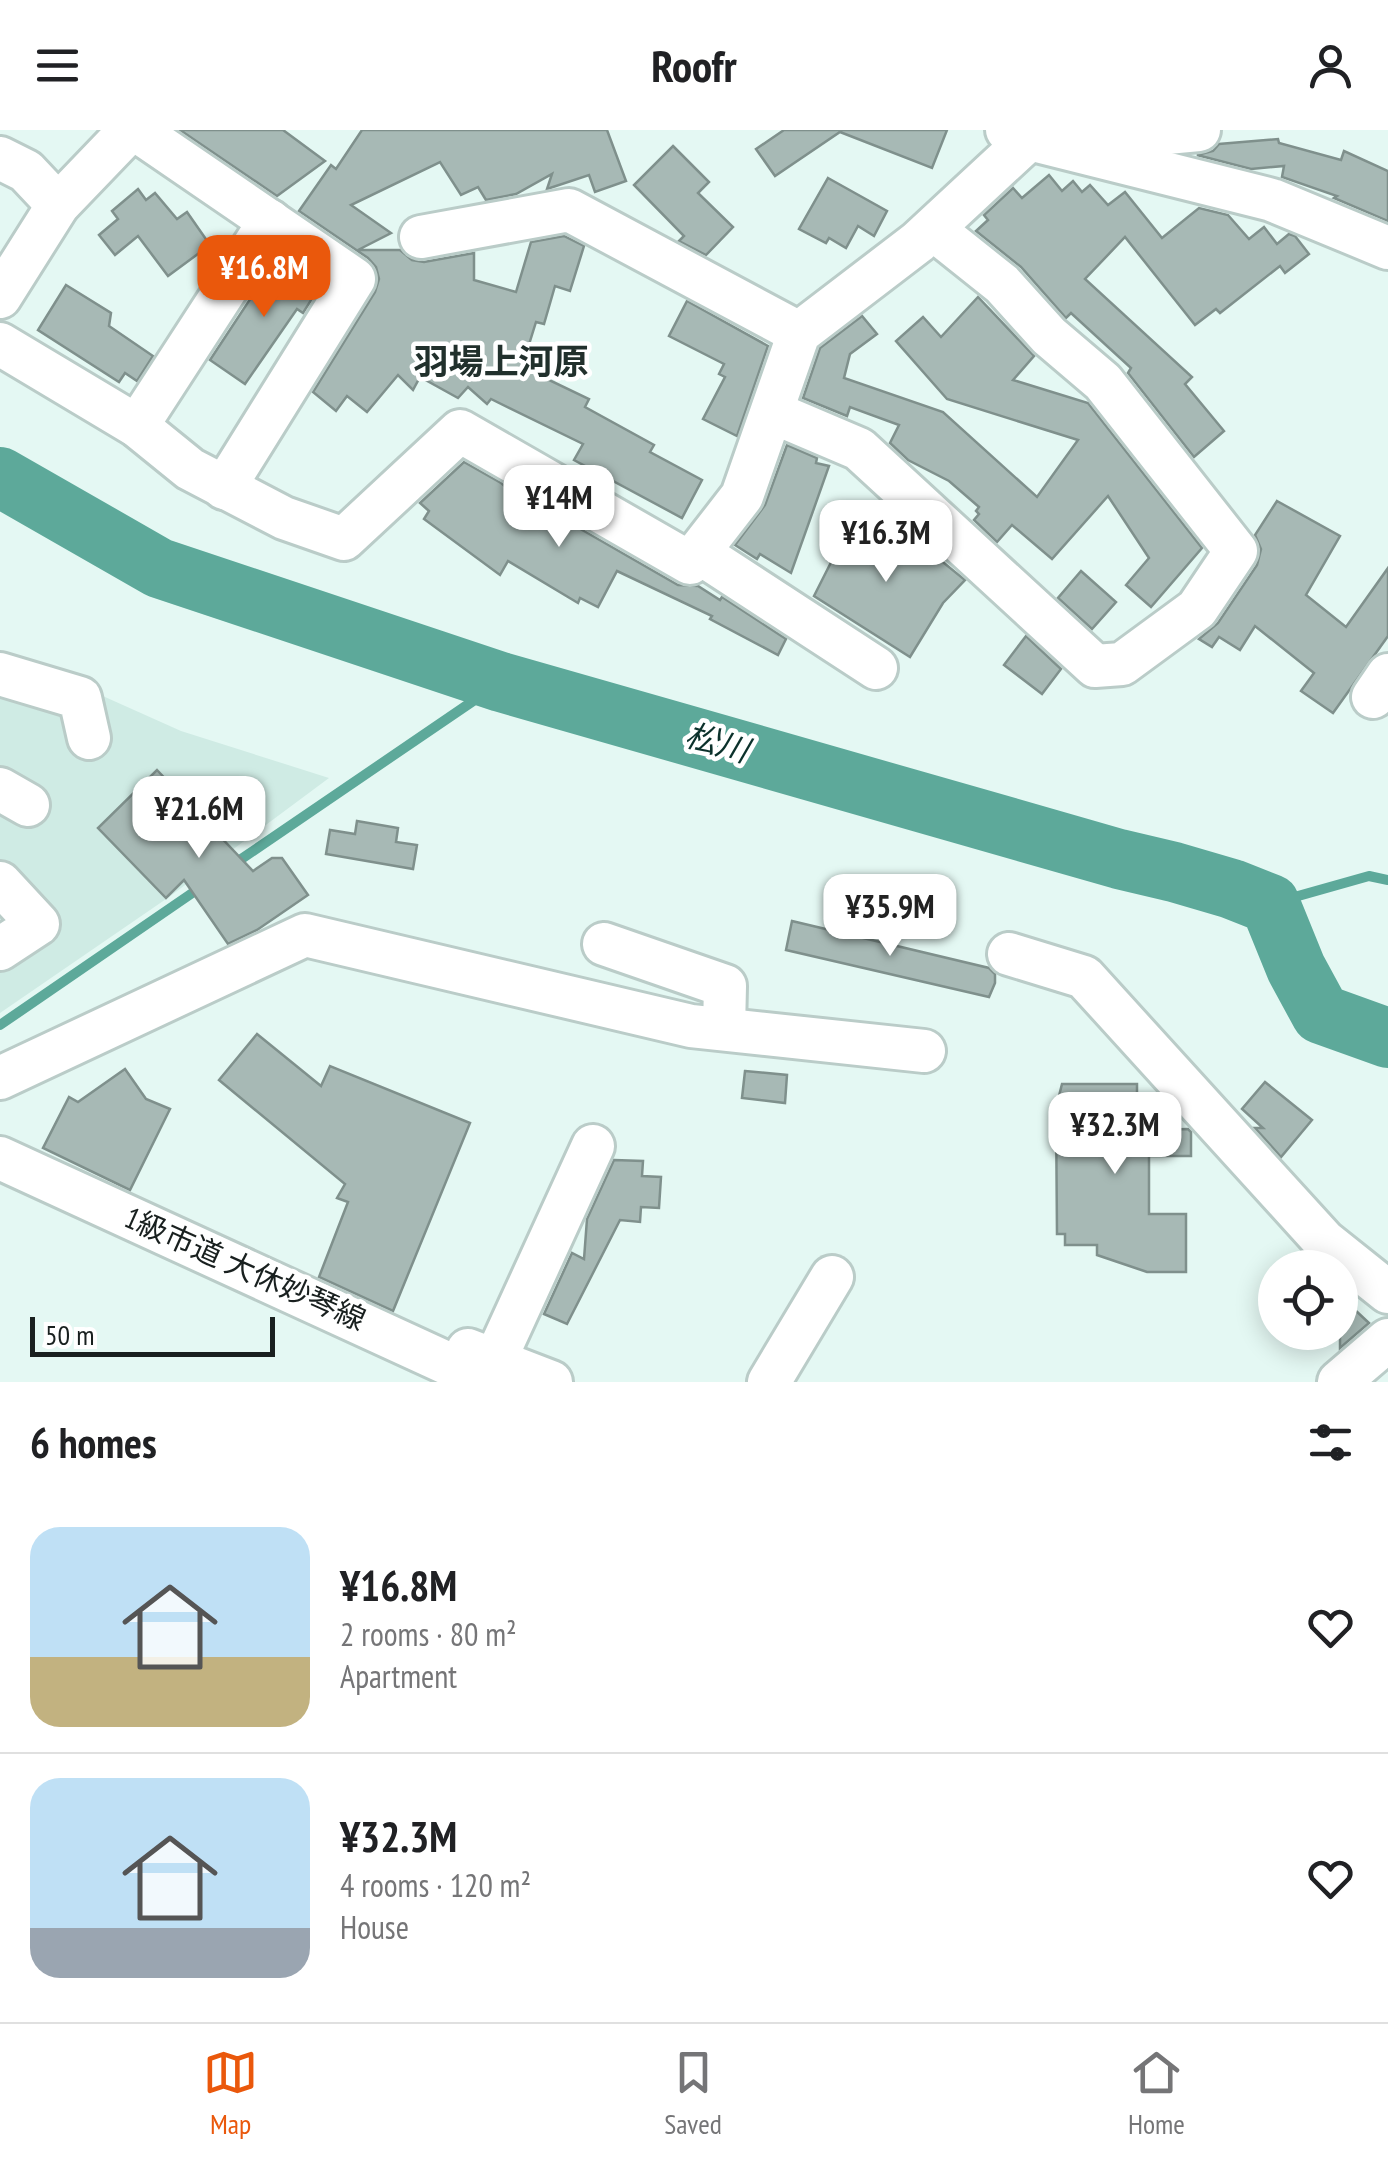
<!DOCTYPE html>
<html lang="en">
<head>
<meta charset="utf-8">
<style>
	body { margin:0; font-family:"PT Sans Narrow","Noto Sans JP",sans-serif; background:#f6f6f6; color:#202124; height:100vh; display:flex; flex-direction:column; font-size:38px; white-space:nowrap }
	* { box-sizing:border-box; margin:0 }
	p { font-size:32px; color:#757577 }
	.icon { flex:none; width:55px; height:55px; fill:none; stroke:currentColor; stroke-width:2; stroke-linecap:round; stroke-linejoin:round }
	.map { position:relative; height:1252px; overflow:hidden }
	.details { display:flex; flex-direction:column; background:#fff; flex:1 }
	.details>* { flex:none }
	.buttons { position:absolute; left:1258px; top:1120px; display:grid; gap:20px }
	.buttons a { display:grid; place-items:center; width:100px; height:100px; border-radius:50%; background:#fff; box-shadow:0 5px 25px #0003; font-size:50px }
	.scale { position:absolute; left:30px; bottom:25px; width:245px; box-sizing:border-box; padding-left:10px; border:5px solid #19201f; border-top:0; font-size:28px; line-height:35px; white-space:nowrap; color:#19201f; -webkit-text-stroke:8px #fff; paint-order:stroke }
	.price { position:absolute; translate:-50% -85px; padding:0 22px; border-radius:20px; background:#fff; color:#222; font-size:32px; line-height:65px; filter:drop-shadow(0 2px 5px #0008) }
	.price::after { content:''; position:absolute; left:50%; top:60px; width:30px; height:22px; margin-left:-15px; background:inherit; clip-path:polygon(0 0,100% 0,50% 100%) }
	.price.current { background:#ea580c; color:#fff }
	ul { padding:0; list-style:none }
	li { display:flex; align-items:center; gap:30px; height:250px; padding:0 30px }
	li+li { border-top:2px solid #e0e0e0 }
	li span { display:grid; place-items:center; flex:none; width:280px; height:200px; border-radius:30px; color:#555 }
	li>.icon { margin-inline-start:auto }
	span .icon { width:120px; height:120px; fill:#fffc; stroke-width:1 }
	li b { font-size:42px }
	h2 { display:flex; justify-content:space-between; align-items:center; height:120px; padding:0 30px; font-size:42px }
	header { display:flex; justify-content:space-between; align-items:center; height:130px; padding:0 30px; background:#fff; font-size:45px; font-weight:600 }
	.tabs { display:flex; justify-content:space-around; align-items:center; height:140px; border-top:2px solid #e0e0e0; background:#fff; font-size:28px; color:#757577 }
	.tabs a { display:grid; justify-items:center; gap:5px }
	.tabs .current { color:#ea580c }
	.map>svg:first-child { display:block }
	.built { fill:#cfebe4 }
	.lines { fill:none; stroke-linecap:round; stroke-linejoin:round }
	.stream { stroke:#5da99a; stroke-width:10 }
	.river { stroke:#5da99a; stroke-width:60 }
	.building { fill:#a7b9b5; stroke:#7f908c; stroke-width:2.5 }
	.minor-casing { stroke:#baccc8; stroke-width:48 }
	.minor { stroke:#fff; stroke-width:42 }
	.labels { text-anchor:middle; stroke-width:9; stroke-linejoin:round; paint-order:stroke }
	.street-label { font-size:30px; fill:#19201f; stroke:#fff }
	.water-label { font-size:32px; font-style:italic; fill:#0b312b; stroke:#fff }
	.quarter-label { font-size:35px; font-weight:bold; fill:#21302c; stroke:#fff }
</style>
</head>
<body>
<header><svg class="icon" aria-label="menu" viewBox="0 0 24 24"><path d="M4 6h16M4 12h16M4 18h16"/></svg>Roofr<svg class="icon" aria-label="person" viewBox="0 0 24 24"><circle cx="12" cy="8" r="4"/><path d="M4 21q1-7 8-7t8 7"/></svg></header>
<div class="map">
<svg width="1388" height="1252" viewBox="0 0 1388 1252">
	<rect width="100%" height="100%" fill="#e4f8f3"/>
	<!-- built -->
	<path class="built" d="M0 520 181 601 329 648 169 767 0 883Z"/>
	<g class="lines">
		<!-- stream -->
		<g class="stream">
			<path d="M231 736 501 552"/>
			<path d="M1270 774 1369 746 1388 750"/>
			<path d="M0 895 201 757"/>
		</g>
		<!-- river -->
		<path class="river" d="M0 347 159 438 501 552 1119 729 1174 742 1232 759 1270 774 1296 838 1321 884 1388 908"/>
	</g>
	<!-- building -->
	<g class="building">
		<path d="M180 0H283L325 31 277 66Z"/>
		<path d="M362 0H607L626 51 595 62 589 45 547 59 552 44 516 64 486 70 478 57 461 65 440 32 351 75 391 103 358 120H400L412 130 424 132 474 123V150L516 162 531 112 564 106 584 116 570 161 555 156 544 194 536 192 522 237 589 269 585 277 654 315 650 322 702 350 682 388 574 330 583 314 491 269 487 274 468 257 458 268 420 247 413 260 398 245 367 282 347 266 336 281 313 262 375 162 379 149 376 137 368 128 299 81 331 35 336 39Z"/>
		<path d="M784 0H947L932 38 840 2 775 46 756 19Z"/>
		<path d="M1278 9 1279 13 1341 30 1344 21 1388 41V91L1334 68 1337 66 1282 47 1284 36 1251 39 1197 25 1213 21 1219 14Z"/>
		<path d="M673 16 709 52 698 63 733 97 706 125 679 111 684 106 634 55Z"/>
		<path d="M1049 45 1062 61 1073 51 1082 62 1090 55 1108 75 1125 62 1162 108 1199 78 1228 85 1249 109 1264 97 1277 114 1289 104 1295 106 1309 124 1285 143 1280 136 1220 183 1216 179 1195 195 1125 107 1085 149 1192 247 1185 254 1224 301 1194 327 1128 243 1131 238 1071 183 1066 188 1021 137 976 101 988 90 984 85 1013 58 1022 68Z"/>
		<path d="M828 48 887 81 874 106 858 96 846 118 829 108 826 113 799 99Z"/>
		<path d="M138 59 146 70 155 63 177 89 187 82 210 115 168 146 138 106 115 125 99 105 118 89 112 81Z"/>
		<path d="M278 127 320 156 303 183 297 179 245 254 210 230Z"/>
		<path d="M66 155 111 183 109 196 153 226 137 251 125 243 119 252 38 200Z"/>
		<path d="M978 167 1034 226 1013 250 1088 273 1202 418 1151 477 1126 455 1149 428 1108 366 1052 429 1012 395 997 412 974 390 979 384 976 381 979 377 949 351 908 330 890 313 899 295 850 277 847 286 803 268 820 218 862 186 877 204 850 224 844 248 943 282 1037 367 1078 310 947 269 896 211 923 187 941 207Z"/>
		<path d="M687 171 768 216 737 306 703 289 725 247 719 244 724 234 669 206Z"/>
		<path d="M787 315 817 328 816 333 829 336 791 443 760 424 757 429 735 415 765 375Z"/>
		<path d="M464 332 501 353 529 375 532 371 678 455 698 456 720 470 722 467 786 509 778 525 710 489 712 486 617 441 598 477 580 468 578 473 508 431 500 445 424 389 429 381 420 373Z"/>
		<path d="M1277 371 1340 406 1306 465 1346 497 1388 438V506L1333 583 1301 561 1314 543 1255 496 1240 520 1219 507 1212 517 1199 509 1218 493 1257 435 1261 419 1255 405Z"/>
		<path d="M860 375 917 433 928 420 965 450 943 473 910 527 814 466Z"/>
		<path d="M1081 441 1116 472 1092 499 1058 468Z"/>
		<path d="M1026 506 1061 539 1042 564 1004 535Z"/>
		<path d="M157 640 253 741 272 728H282L308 765 257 800 228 814 184 750 166 768 98 698Z"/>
		<path d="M357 691 398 698 396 712 417 715 413 739 326 724 330 700 355 704Z"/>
		<path d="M792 791 989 838 995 844V853L989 867 786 820Z"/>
		<path d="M257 904 321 956 330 936 470 993 393 1181 319 1147 348 1072 337 1068 345 1054 219 950Z"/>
		<path d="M125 939 146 969 170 979 130 1060 43 1018 69 967 78 972Z"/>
		<path d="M745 941 787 945 785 973 742 968Z"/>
		<path d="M1265 952 1312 990 1281 1027 1255 998H1263L1242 979Z"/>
		<path d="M1062 954H1137V967H1149V1000L1188 999 1191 1002V1026H1149V1084H1186V1142H1147L1097 1125V1115H1065V1104H1057L1056 978Z"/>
		<path d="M614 1030 643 1031 642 1046 661 1047 659 1078 641 1077 640 1092 620 1090 567 1194 544 1184 572 1123 584 1129 587 1089Z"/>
		<path d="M1340 1166 1369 1193 1340 1218Z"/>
	</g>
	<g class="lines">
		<!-- minor casing -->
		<g class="minor-casing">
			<g id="minor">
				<path d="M136 0 354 149 224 358"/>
				<path d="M1007 0 1029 9 1272 70 1388 118"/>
				<path d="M1080 11 1199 0"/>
				<path d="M0 28 26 41 58 75"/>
				<path d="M421 107 569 80 799 203"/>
				<path d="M0 167 58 75 130 0"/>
				<path d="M0 214 137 296 190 339 284 388 344 409 460 301 690 433 742 366 799 203 918 112 1029 9"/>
				<path d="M772 282 859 319 1095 536 1122 534 1197 479 1236 421 1103 252 1049 206 1002 154 933 99"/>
				<path d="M137 296 270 91"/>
				<path d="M698 422 876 538"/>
				<path d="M0 544 80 568 89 608"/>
				<path d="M1373 567 1388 545"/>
				<path d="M0 659 28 675"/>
				<path d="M0 753 38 794 0 819"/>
				<path d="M604 814 725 856 724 899"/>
				<path d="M1009 824 1084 847 1324 1111 1388 1162"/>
				<path d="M0 948 305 805 691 896 924 921"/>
				<path d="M0 1028 488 1252"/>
				<path d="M468 1220 551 1252"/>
				<path d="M495 1230 593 1016"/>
				<path d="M769 1252 832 1147"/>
				<path d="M1339 1252 1388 1210"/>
			</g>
		</g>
		<!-- minor -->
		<use href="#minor" class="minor"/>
	</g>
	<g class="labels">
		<!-- street labels -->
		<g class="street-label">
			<text transform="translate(245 1139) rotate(24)" y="10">1級市道 大休妙琴線</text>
		</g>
		<!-- water labels -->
		<g class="water-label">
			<text transform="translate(717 613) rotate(16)" y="11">松川</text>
		</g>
		<!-- quarter labels -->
		<g class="quarter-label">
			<text x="501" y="244">羽場上河原</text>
		</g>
	</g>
</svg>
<div class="buttons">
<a><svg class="icon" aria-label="locate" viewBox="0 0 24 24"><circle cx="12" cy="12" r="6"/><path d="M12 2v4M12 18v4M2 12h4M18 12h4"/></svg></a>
</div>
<div class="scale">50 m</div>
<b class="price current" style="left:264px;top:190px">¥16.8M</b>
<b class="price" style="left:559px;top:420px">¥14M</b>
<b class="price" style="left:886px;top:455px">¥16.3M</b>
<b class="price" style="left:199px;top:731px">¥21.6M</b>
<b class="price" style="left:890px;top:829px">¥35.9M</b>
<b class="price" style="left:1115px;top:1047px">¥32.3M</b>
</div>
<section class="details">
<h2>6 homes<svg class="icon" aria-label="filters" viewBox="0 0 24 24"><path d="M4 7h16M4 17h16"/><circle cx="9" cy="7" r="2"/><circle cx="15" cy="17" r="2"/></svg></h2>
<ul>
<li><span style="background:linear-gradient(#bfe0f5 65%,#c2b280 0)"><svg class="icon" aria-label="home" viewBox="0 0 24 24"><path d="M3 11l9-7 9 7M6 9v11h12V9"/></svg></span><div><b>¥16.8M</b><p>2 rooms · 80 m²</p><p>Apartment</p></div><svg class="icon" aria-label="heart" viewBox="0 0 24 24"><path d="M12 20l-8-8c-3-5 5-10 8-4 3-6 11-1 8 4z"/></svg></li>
<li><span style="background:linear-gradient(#bfe0f5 75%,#9aa5b1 0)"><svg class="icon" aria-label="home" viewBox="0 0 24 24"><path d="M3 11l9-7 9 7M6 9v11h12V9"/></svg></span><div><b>¥32.3M</b><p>4 rooms · 120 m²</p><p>House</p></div><svg class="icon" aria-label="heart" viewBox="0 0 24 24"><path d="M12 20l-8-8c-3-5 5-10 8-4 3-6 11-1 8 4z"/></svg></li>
</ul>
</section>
<nav class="tabs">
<a class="current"><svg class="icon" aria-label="map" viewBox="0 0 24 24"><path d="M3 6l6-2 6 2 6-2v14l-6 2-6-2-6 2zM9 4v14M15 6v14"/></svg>Map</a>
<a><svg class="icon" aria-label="saved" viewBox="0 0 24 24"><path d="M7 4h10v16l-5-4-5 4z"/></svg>Saved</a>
<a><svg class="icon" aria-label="home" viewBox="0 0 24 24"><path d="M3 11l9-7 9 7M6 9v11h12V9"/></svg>Home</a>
</nav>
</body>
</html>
